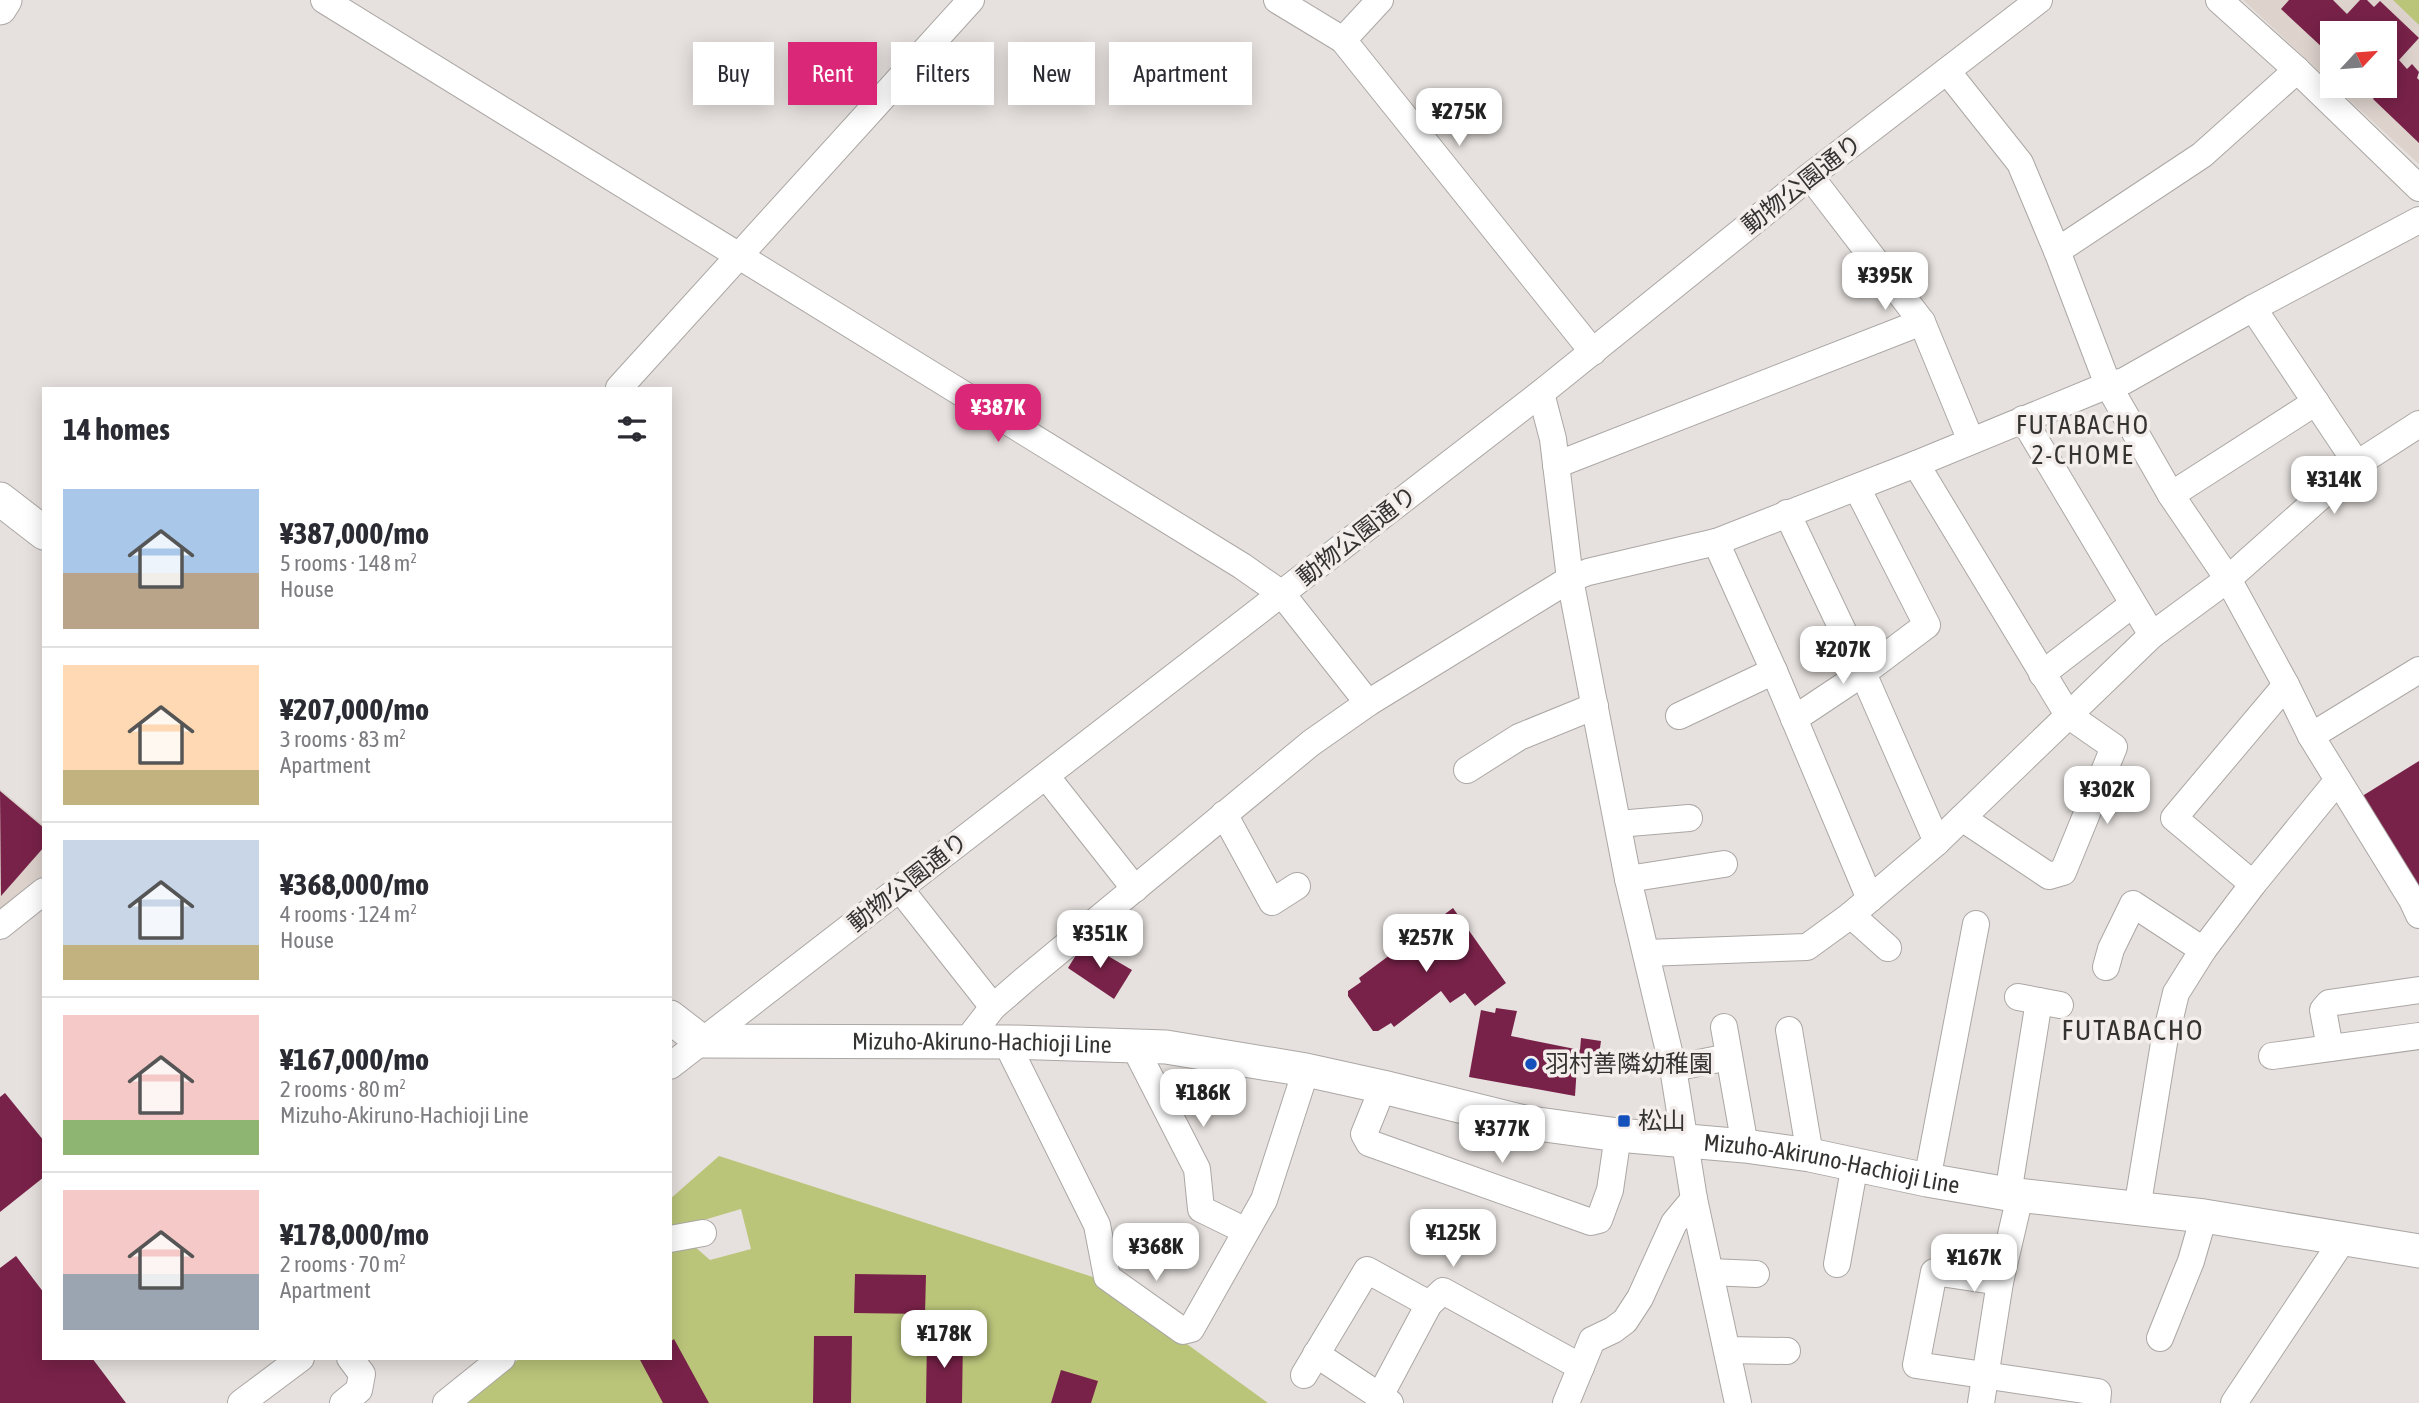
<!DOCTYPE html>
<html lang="en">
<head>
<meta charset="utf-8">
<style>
	body { margin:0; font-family:"Asap Condensed","Noto Sans JP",sans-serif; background:#f7f7f7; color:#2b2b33; height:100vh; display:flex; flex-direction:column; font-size:26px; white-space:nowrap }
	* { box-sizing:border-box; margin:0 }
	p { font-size:23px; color:#7c7c81 }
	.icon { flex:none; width:38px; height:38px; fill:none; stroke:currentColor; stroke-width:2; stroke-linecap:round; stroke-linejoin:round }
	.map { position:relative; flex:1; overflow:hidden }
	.sheet { position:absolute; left:42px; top:387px; width:630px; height:973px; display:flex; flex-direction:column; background:#fff; border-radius:0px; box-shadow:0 4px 18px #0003 }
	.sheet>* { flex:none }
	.top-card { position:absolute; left:693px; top:42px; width:665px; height:63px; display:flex; gap:14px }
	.needle { width:46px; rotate:64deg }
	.tools { position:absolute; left:2320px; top:21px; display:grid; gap:14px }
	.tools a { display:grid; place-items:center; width:77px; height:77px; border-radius:0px; background:#fff; box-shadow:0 4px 18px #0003; font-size:35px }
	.price { position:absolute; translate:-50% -60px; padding:0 16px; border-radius:14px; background:#fff; color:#222; font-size:23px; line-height:46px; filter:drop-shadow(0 2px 4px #0008) }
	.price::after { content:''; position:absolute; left:50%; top:42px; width:21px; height:16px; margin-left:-10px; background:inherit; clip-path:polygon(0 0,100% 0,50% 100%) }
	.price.active { background:#db2777; color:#fff }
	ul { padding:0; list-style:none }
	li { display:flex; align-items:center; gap:21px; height:175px; padding:0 21px }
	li+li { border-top:2px solid #e1e1e2 }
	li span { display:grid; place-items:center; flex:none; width:196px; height:140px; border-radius:0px; color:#555 }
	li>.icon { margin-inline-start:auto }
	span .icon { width:84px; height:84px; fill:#fffc; stroke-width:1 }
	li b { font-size:30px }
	h2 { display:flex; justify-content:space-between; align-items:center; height:84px; padding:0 21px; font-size:30px }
	.chip { padding:0 24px; border-radius:0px; background:#fff; box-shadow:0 4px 18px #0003; font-size:24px; line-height:63px }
	.chip.active { background:#db2777; color:#fff }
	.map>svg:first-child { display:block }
	.built { fill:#ddd2cc }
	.green { fill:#bbc57a }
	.building { fill:#792249 }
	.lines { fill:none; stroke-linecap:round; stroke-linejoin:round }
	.minor-casing { stroke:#aba7a4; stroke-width:28 }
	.major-casing { stroke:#aba7a4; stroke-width:35 }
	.minor { stroke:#fff; stroke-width:26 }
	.major { stroke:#fff; stroke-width:33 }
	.poi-dot { fill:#1450bb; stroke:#f3eeec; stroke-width:2.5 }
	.labels { text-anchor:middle; stroke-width:7; stroke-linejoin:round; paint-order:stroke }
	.street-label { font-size:24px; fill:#343332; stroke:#f3eeec }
	.poi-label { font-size:24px; fill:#343332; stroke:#f3eeec; text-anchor:start }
	.neighbourhood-label { font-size:26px; letter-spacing:2px; fill:#343332; stroke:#f3eeec }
	.quarter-label { font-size:28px; letter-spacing:2px; fill:#343332; stroke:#f3eeec }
</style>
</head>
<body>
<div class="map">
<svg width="2419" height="1403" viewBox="0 0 2419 1403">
	<rect width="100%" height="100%" fill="#e6e1de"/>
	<!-- built -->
	<g class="built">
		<path d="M2243 0H2419V164L2334 86H2385V33H2333V84Z"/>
		<path d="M0 789 44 826V878L0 913Z"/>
	</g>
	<!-- green -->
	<g class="green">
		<path d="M2393 0H2419V25Z"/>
		<path d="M719 1156 1096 1278 1268 1403H466L520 1358H670V1249L694 1246 710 1260 751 1249 741 1209 670 1230V1199Z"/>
	</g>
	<!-- building -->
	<g class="building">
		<path d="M2289 0H2333L2347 14 2360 0H2367L2374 7 2380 1 2419 38 2399 60 2407 69 2412 64 2419 72 2417 78 2419 80V143L2373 99 2375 96 2367 86H2385V33H2333V52L2327 46 2324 49 2281 9Z"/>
		<path d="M2419 761V895L2359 798Z"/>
		<path d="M0 791 44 828V847L1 896Z"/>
		<path d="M1453 908 1506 983 1475 1006 1465 993 1450 1003 1441 991 1394 1027 1391 1023 1378 1031H1373L1348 996V991L1361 982 1359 978Z"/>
		<path d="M1084 942 1132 970 1114 999 1068 968Z"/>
		<path d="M1496 1008 1517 1011 1511 1036 1580 1050 1581 1038 1601 1041 1599 1055 1596 1054 1594 1069 1577 1066 1575 1096 1469 1077 1481 1010 1495 1013Z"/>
		<path d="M5 1093 44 1141V1177L0 1212V1097Z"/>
		<path d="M16 1256 44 1293V1358H92L126 1403H0V1268Z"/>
		<path d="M855 1274 926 1275 925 1314 854 1313Z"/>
		<path d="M814 1336H852L851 1403H813Z"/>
		<path d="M927 1336 963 1337 962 1403H926Z"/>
		<path d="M674 1339 709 1403H663L639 1358H670V1342Z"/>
		<path d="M1061 1370 1098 1381 1091 1403H1051Z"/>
	</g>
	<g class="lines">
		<!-- minor casing -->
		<g class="minor-casing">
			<g id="minor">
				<path d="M324 0 1242 566 1282 594 1368 703"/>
				<path d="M1277 0 1343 40 1593 352"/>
				<path d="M2219 0 2297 70 2419 188"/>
				<path d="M1343 40 1380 0"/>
				<path d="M1947 71 2020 163 2057 251 2108 385 2171 495 2228 579 2286 685 2311 736 2412 900 2419 915"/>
				<path d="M1810 176 1922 322 1971 441"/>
				<path d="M2057 251 2202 155 2297 70"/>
				<path d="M2253 308 2357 464"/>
				<path d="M619 388 971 0"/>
				<path d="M1541 393 1553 439 1570 579 1628 879 1673 1068 1694 1199 1738 1403"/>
				<path d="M2023 419 2152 635"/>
				<path d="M1916 464 2068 715 2114 747 2063 872 2049 876 1962 818"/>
				<path d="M1556 465 1922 322"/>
				<path d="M2171 495 2316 402"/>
				<path d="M1787 513 1863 673 1937 842"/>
				<path d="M1716 542 1774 671 1870 899"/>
				<path d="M2042 674 2133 604"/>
				<path d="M1679 716 1774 671"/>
				<path d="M1794 719 1863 673 1927 625 1857 488"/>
				<path d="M2311 736 2419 670"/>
				<path d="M1467 770 1519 737 1595 706"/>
				<path d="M1046 776 1135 889"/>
				<path d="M1224 814 1272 902 1297 886"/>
				<path d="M1618 824 1689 818"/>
				<path d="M1628 879 1724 864"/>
				<path d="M2253 884 2174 818 2286 685"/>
				<path d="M900 889 993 1007"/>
				<path d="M1851 915 1888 948"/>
				<path d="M0 926 44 891"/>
				<path d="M1646 953 1807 947 1851 915 1937 842 2152 635 2228 579 2357 464 2419 424"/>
				<path d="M2106 967 2111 949 2133 904 2203 950"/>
				<path d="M2018 997 2060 1005"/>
				<path d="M1724 1027 1745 1146"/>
				<path d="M1789 1030 1810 1155"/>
				<path d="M1006 1042 1097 1225 1107 1277 1183 1331 1191 1329 1264 1200 1306 1070"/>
				<path d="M965 1043 993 1007 1029 976 1311 743 1368 703 1570 579 1588 572 1716 542 1916 464 2108 385 2124 381 2253 308 2419 220"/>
				<path d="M1134 1046 1197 1169 1201 1209 1246 1231"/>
				<path d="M2330 1048 2323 1010 2329 1003 2419 990"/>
				<path d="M2272 1056 2419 1036"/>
				<path d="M670 1066 1541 393 1810 176 2039 0"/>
				<path d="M1673 1068 1729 1057"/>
				<path d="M1383 1087 1364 1134 1369 1143 1591 1222 1599 1220 1610 1190 1618 1135"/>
				<path d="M1927 1180 1976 924"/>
				<path d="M2008 1194 2039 1001"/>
				<path d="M2137 1209 2164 1043 2176 993 2203 950 2253 884 2338 780"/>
				<path d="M670 1239 703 1233"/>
				<path d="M1837 1264 1855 1164"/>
				<path d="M1710 1272 1756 1274"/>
				<path d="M2000 1282 1934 1272 1916 1365 2098 1392 2097 1403"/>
				<path d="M2160 1338 2191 1261 2204 1216"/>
				<path d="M1727 1350 1787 1351"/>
				<path d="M1316 1354 1390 1403"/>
				<path d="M1304 1375 1367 1270 1429 1304"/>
				<path d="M1380 1396 1429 1304 1443 1291 1581 1367"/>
				<path d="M241 1403 301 1358"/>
				<path d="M343 1403 359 1390 362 1374 350 1358"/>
				<path d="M446 1403 502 1358"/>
				<path d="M1566 1403 1592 1340 1613 1330 1625 1321 1640 1298 1674 1223 1694 1199"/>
				<path d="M1981 1403 2000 1282 2020 1196"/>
				<path d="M2234 1403 2344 1238"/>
			</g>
		</g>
		<!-- major casing -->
		<g class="major-casing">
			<g id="major">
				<path d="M0 8 5 0"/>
				<path d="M0 499 44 533"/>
				<path id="s1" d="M670 1017 701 1041 1012 1042 1166 1047 1306 1070 1383 1087 1524 1122 1618 1135 1745 1146 1810 1155 1927 1180 2008 1194 2204 1216 2419 1251"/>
			</g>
		</g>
		<!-- minor -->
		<use href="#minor" class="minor"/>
		<!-- major -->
		<use href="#major" class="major"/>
	</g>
	<!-- markers -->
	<g class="poi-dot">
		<circle cx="1531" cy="1064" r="7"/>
		<rect x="1617" y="1114" width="14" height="14" rx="3.5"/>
	</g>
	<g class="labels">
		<!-- street labels -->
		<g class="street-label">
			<text transform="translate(1802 184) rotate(-38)" y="8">動物公園通り</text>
			<text transform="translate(1357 536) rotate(-38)" y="8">動物公園通り</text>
			<text transform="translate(908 882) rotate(-38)" y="8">動物公園通り</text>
			<text dy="8" stroke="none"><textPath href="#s1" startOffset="320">Mizuho-Akiruno-Hachioji Line</textPath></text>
			<text dy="8" stroke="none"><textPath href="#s1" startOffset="1181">Mizuho-Akiruno-Hachioji Line</textPath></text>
		</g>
		<!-- poi labels -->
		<g class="poi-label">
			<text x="1545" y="1072">羽村善隣幼稚園</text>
			<text x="1638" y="1129">松山</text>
		</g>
		<!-- neighbourhood labels -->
		<g class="neighbourhood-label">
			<text x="2083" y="434">FUTABACHO<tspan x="2083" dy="30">2-CHOME</tspan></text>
		</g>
		<!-- quarter labels -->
		<g class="quarter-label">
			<text x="2133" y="1040">FUTABACHO</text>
		</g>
	</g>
</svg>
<div class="tools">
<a><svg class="needle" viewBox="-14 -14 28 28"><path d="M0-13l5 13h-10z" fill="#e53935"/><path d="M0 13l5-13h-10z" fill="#7c7c81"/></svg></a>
</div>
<b class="price" style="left:1459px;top:148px">¥275K</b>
<b class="price" style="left:1885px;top:312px">¥395K</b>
<b class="price active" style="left:998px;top:444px">¥387K</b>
<b class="price" style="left:2334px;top:516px">¥314K</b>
<b class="price" style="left:1843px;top:686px">¥207K</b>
<b class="price" style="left:2107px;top:826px">¥302K</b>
<b class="price" style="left:1100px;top:970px">¥351K</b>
<b class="price" style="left:1426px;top:974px">¥257K</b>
<b class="price" style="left:1203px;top:1129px">¥186K</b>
<b class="price" style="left:1502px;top:1165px">¥377K</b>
<b class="price" style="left:1453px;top:1269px">¥125K</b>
<b class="price" style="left:1156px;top:1283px">¥368K</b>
<b class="price" style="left:1974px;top:1294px">¥167K</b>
<b class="price" style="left:944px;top:1370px">¥178K</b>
<div class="top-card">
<a class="chip">Buy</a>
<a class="chip active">Rent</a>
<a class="chip">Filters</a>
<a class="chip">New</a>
<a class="chip">Apartment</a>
</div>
<section class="sheet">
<h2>14 homes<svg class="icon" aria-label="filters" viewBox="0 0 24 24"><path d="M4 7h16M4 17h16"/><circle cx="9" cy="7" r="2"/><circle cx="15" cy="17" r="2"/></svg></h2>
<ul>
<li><span style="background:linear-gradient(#a9c7e8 60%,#b9a48a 0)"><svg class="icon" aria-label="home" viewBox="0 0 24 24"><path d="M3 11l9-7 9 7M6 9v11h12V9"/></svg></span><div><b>¥387,000/mo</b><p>5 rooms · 148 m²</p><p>House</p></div></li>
<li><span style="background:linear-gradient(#ffd9b3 75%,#c2b280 0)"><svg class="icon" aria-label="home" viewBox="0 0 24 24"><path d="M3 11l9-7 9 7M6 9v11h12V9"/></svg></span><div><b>¥207,000/mo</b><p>3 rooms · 83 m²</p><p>Apartment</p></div></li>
<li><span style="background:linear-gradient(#c9d6e8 75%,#c2b280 0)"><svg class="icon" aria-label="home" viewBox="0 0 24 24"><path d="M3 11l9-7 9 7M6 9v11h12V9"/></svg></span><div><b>¥368,000/mo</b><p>4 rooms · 124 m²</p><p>House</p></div></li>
<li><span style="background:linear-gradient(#f6c9c9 75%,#8fb573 0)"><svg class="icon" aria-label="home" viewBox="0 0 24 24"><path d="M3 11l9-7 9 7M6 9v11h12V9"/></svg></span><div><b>¥167,000/mo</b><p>2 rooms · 80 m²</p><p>Mizuho-Akiruno-Hachioji Line</p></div></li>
<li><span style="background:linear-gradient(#f6c9c9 60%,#9aa5b1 0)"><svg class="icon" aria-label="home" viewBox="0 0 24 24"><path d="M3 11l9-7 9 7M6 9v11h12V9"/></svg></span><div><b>¥178,000/mo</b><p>2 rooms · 70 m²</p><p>Apartment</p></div></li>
</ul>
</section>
</div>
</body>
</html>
